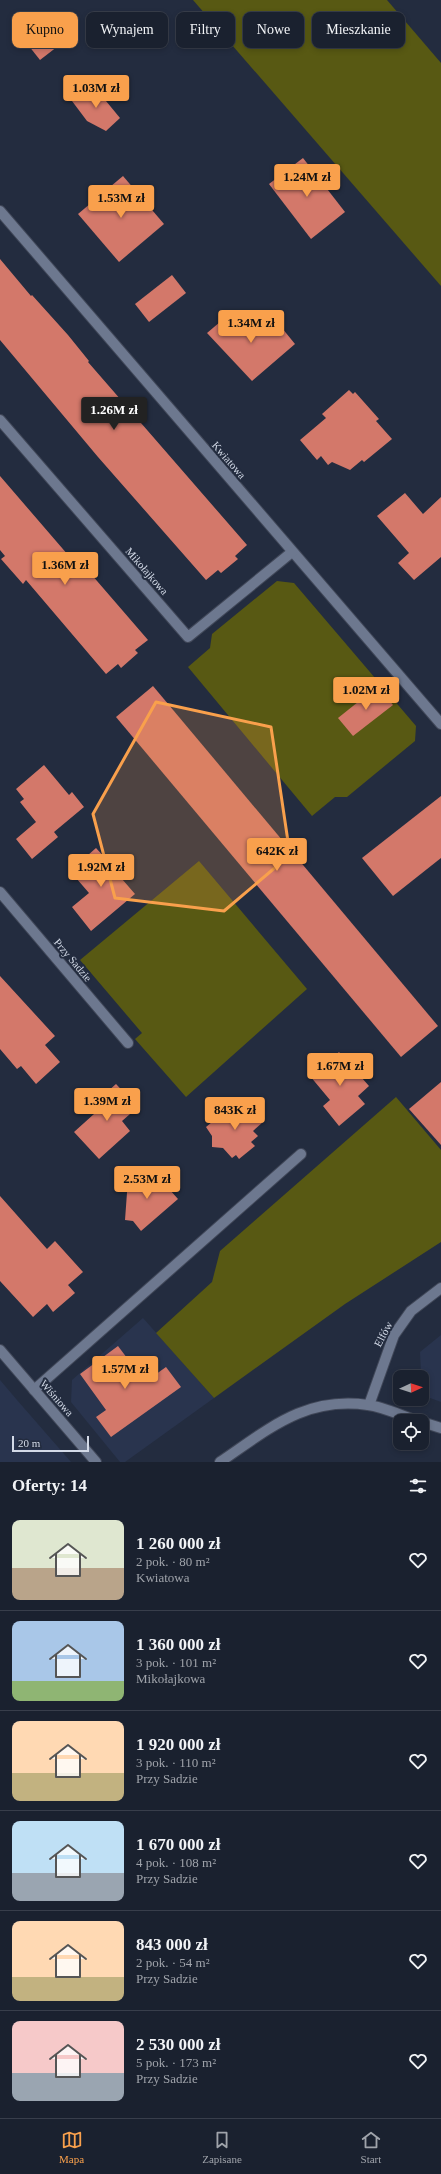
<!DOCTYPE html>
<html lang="pl">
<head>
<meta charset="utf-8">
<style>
	body { margin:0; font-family:Georgia,serif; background:#272e3b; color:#f1f3f6; height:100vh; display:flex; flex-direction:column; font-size:15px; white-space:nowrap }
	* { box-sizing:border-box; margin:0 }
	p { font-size:13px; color:#9fa3aa }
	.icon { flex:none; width:22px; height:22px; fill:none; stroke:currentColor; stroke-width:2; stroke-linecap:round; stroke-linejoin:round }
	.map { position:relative; height:1462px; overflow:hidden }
	.details { display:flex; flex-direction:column; background:#1a212f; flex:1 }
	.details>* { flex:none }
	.hud { position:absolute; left:12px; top:12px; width:417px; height:36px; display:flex; gap:8px }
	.needle { width:26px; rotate:87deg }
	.controls { position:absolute; left:393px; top:1370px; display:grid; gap:8px }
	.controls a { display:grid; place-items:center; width:36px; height:36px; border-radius:8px; background:#1a212f; box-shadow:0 2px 6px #0003,0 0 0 1px #383e4b; font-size:20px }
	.scale { position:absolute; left:12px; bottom:10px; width:77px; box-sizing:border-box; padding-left:4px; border:2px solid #d3dae7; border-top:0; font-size:11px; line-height:14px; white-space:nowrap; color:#d3dae7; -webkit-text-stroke:3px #232c3f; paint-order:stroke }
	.price { position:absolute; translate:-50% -34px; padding:0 9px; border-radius:4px; background:#f9a04c; color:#111; font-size:13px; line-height:26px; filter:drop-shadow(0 1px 2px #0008) }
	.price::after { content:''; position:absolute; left:50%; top:24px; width:12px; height:9px; margin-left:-6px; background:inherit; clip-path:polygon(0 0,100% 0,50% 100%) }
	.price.active { background:#222; color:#fff }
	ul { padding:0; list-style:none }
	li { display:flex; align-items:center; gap:12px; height:100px; padding:0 12px }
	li+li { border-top:1px solid #383e4b }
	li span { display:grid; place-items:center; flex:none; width:112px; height:80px; border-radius:8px; color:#555 }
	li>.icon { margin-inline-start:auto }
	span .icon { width:48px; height:48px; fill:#fffc; stroke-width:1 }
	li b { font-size:17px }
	h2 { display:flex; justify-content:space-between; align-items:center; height:48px; padding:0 12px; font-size:17px }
	.tag { padding:0 14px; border-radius:8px; background:#1a212f; box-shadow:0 2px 6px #0003,0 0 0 1px #383e4b; font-size:14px; line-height:36px }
	.tag.active { background:#f9a04c; color:#111 }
	.tab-bar { display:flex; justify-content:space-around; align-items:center; height:56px; border-top:1px solid #383e4b; background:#1a212f; font-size:11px; color:#9fa3aa }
	.tab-bar a { display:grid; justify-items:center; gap:2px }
	.tab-bar .active { color:#f9a04c }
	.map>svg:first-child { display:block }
	.built { fill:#29344e }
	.green { fill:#585913 }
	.building { fill:#d3786a }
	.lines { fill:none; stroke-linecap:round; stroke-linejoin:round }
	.minor-casing { stroke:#404758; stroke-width:12 }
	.minor { stroke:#6d788f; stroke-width:10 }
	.marked { fill:#f9a04c; fill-opacity:0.2; stroke:#f9a04c; stroke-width:3; stroke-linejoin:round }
	.labels { text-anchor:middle; stroke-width:4; stroke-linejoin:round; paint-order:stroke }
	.street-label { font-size:11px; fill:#d3dae7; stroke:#232c3f }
</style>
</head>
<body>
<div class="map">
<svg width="441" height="1462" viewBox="0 0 441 1462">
	<rect width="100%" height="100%" fill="#232c3f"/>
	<!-- built -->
	<g class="built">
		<path d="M143 1318 214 1398 125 1462H120L71 1402 72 1380Z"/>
		<path d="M441 1335V1402L422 1395 420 1352Z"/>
		<path d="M0 1380 17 1400 71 1462H0Z"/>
	</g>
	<!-- green -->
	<g class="green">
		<path d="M193 0H387L441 63V286Z"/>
		<path d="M277 581 294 583 416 726 415 741 347 797H335L312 816 188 667 210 648 212 634Z"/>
		<path d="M199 861 307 989 186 1097 135 1039 142 1033 80 960Z"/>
		<path d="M396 1097 441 1150V1242L345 1304 214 1398 156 1333 212 1282 220 1251Z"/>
	</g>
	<!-- building -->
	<g class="building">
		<path d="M43 19 62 43 40 60 21 36Z"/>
		<path d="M92 84 120 118 106 131 87 121 72 101Z"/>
		<path d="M303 158 345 212 311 239 269 184Z"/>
		<path d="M123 176 164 224 119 262 78 214Z"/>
		<path d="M0 259 31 296 32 295 68 335 89 361 88 362 247 545 235 556 238 559 221 573 218 570 206 580 98 457 0 340Z"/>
		<path d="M172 275 186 293 149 322 135 304Z"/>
		<path d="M233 311 252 334 273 317 295 344 252 381 207 333Z"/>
		<path d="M349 390 353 394 355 392 379 419 376 421 392 439 364 462 362 460 350 470 332 462 328 465 321 456 317 460 300 440 326 418 322 414Z"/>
		<path d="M0 476 87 577 91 574 148 640 135 650 138 653 121 668 118 664 106 674 26 580 23 584 1 559 5 556 0 550Z"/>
		<path d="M405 493 423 514 441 497V557L414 580 398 563 409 553 377 516Z"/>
		<path d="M153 686 438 1026 401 1057 116 717Z"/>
		<path d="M378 686 393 705 353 736 338 718Z"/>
		<path d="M44 765 69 795 72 792 84 807 54 832 58 837 32 859 16 839 36 822 20 802 24 799 16 789Z"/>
		<path d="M441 796V858L393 896 362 858Z"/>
		<path d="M96 848 107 860 113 855 129 873 122 879 135 894 91 931 72 907 89 893 70 871Z"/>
		<path d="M0 976 55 1036 45 1045 60 1062 36 1084 21 1066 17 1069 0 1049Z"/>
		<path d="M339 1052 369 1086 358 1096 365 1104 339 1126 323 1106 330 1100 310 1076 319 1069V1056L331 1059Z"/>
		<path d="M441 1082V1145L409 1109Z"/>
		<path d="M116 1084 138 1107 122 1121 130 1131 99 1159 74 1132 104 1105 99 1099Z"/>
		<path d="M246 1102 263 1122 253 1131 258 1136 251 1142 255 1146 239 1159 236 1155 232 1158 223 1148 212 1147V1136L206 1127 231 1106 236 1111Z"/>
		<path d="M153 1171 178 1199 141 1231 133 1221 125 1220 128 1179 143 1180Z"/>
		<path d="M0 1196 47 1249 55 1241 83 1272 68 1285 75 1293 53 1312 47 1304 33 1317 0 1281Z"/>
		<path d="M118 1346 145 1382 166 1367 181 1387 111 1437 96 1417 106 1410 80 1374Z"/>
	</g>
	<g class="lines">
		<!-- minor casing -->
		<g class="minor-casing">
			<g id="minor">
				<path d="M0 211 441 724"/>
				<path d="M0 420 188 637 292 552"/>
				<path d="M0 892 128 1043"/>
				<path d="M0 1350 96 1462"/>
				<path d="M34 1390 301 1154"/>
				<path d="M369 1405 394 1335 411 1311 441 1288"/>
				<path d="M422 1422 441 1428"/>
				<path d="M220 1462C269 1429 305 1396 368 1405 384 1407 402 1416 418 1421"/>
			</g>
		</g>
		<!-- minor -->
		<use href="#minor" class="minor"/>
	</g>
	<!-- marked area -->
	<path class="marked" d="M156 702 271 727 290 855 224 911 115 898 93 814Z"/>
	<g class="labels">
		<!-- street labels -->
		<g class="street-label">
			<text transform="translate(229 460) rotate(49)" y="4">Kwiatowa</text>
			<text transform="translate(147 571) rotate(49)" y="4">Mikołajkowa</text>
			<text transform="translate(73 960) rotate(50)" y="4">Przy Sadzie</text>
			<text transform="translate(383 1334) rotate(-62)" y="4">Elfów</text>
			<text transform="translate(57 1398) rotate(49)" y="4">Wiśniowa</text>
		</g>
	</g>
</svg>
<div class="controls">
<a><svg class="needle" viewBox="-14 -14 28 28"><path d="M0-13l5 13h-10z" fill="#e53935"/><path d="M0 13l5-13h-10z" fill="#9fa3aa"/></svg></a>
<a><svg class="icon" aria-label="locate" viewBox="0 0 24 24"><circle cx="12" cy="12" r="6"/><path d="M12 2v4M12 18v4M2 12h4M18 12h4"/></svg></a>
</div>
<div class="scale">20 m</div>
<b class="price" style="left:96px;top:109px">1.03M zł</b>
<b class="price" style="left:307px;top:198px">1.24M zł</b>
<b class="price" style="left:121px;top:219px">1.53M zł</b>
<b class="price" style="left:251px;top:344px">1.34M zł</b>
<b class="price active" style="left:114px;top:431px">1.26M zł</b>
<b class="price" style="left:65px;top:586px">1.36M zł</b>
<b class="price" style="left:366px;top:711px">1.02M zł</b>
<b class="price" style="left:277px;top:872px">642K zł</b>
<b class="price" style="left:101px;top:888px">1.92M zł</b>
<b class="price" style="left:340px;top:1087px">1.67M zł</b>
<b class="price" style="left:107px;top:1122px">1.39M zł</b>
<b class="price" style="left:235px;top:1131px">843K zł</b>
<b class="price" style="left:147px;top:1200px">2.53M zł</b>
<b class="price" style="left:125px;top:1390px">1.57M zł</b>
<div class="hud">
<a class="tag active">Kupno</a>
<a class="tag">Wynajem</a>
<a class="tag">Filtry</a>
<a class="tag">Nowe</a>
<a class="tag">Mieszkanie</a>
</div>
</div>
<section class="details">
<h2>Oferty: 14<svg class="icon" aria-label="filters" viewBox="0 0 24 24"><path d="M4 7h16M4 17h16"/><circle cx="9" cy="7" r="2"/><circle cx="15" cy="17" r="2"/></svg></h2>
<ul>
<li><span style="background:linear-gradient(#dfe7d0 60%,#b9a48a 0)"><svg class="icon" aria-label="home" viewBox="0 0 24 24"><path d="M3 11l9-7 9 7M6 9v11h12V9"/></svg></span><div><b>1 260 000 zł</b><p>2 pok. · 80 m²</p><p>Kwiatowa</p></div><svg class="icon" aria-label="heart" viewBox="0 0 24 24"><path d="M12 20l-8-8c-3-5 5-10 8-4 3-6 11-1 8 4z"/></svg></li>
<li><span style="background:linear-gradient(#a9c7e8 75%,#8fb573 0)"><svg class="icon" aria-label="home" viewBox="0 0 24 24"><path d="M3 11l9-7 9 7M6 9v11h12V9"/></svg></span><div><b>1 360 000 zł</b><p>3 pok. · 101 m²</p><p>Mikołajkowa</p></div><svg class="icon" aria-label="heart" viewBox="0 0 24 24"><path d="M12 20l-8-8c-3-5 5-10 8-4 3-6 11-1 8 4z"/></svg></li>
<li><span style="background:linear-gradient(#ffd9b3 65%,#c2b280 0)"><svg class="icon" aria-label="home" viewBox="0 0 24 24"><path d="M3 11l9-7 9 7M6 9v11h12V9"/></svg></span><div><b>1 920 000 zł</b><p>3 pok. · 110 m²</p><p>Przy Sadzie</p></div><svg class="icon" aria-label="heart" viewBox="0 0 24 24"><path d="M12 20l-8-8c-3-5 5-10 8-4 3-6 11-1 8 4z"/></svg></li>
<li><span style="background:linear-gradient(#bfe0f5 65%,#9aa5b1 0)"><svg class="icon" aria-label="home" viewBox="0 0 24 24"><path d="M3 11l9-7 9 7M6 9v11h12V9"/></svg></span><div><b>1 670 000 zł</b><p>4 pok. · 108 m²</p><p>Przy Sadzie</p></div><svg class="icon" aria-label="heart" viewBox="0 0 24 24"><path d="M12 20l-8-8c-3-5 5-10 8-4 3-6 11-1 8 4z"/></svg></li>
<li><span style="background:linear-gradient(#ffd9b3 70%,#c2b280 0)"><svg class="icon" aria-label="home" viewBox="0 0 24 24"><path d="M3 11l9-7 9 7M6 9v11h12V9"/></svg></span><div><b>843 000 zł</b><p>2 pok. · 54 m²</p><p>Przy Sadzie</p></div><svg class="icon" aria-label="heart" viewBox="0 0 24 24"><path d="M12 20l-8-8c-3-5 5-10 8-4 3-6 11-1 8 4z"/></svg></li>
<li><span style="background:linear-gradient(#f6c9c9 65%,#9aa5b1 0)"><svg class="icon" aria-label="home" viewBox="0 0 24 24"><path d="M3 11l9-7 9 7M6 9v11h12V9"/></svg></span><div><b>2 530 000 zł</b><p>5 pok. · 173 m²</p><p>Przy Sadzie</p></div><svg class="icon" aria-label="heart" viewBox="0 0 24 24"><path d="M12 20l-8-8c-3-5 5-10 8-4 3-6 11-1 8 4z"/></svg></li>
</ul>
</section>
<nav class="tab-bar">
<a class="active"><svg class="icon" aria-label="map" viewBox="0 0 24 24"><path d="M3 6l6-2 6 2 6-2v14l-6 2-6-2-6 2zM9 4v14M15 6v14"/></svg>Mapa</a>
<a><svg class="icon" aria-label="saved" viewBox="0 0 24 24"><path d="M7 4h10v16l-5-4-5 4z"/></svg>Zapisane</a>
<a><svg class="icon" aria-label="home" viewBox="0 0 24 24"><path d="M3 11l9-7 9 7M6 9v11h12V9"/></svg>Start</a>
</nav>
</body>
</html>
